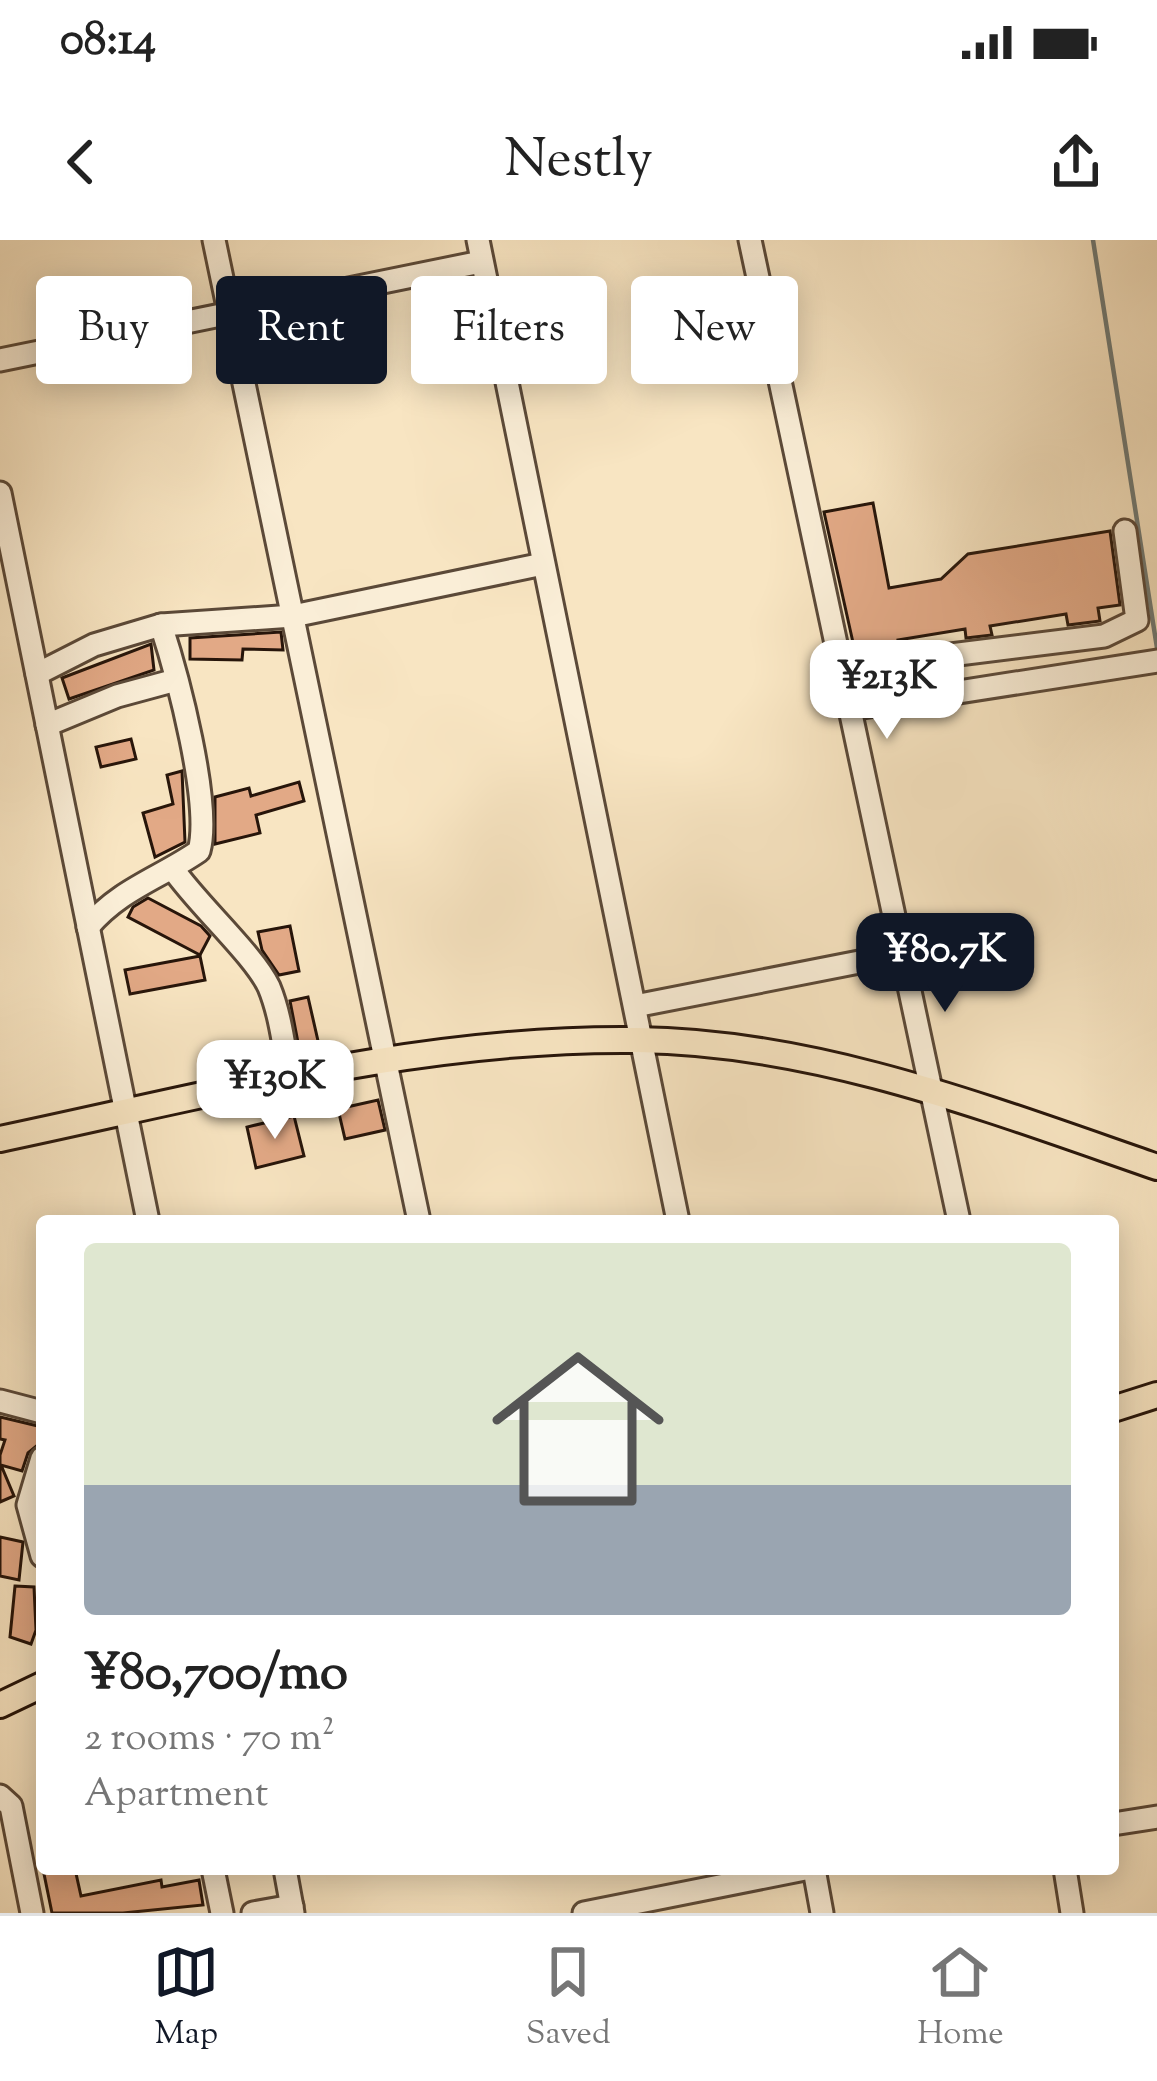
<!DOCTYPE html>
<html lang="en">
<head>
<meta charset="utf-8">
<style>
	body { margin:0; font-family:"Sorts Mill Goudy",serif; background:#f2f2f2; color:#222; height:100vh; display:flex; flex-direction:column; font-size:45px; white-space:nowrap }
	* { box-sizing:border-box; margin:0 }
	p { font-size:39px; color:#767676 }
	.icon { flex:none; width:66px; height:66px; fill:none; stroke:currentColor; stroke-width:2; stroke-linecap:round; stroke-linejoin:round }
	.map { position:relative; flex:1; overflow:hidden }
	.drawer { position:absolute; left:36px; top:975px; width:1083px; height:660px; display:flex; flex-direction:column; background:#fff; border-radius:12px; box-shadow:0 6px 30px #0003 }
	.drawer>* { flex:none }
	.top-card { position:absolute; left:36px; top:36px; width:1086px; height:108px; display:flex; gap:24px }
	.price { position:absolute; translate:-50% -102px; padding:0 27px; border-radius:24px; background:#fff; color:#222; font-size:39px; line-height:78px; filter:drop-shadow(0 3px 6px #0008) }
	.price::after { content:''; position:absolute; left:50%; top:72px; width:36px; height:27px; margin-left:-18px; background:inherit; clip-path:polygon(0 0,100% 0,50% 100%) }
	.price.active { background:#111827; color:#fff }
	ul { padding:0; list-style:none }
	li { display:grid; align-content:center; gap:24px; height:636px; padding:0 48px }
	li+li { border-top:3px solid #e0e0e0 }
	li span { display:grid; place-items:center; height:372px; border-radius:12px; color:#555 }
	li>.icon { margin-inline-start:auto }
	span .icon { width:216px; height:216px; fill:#fffc; stroke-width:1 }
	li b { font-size:51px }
	.tag { padding:0 42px; border-radius:12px; background:#fff; box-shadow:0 6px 30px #0003; font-size:42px; line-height:108px }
	.tag.active { background:#111827; color:#fff }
	.status { display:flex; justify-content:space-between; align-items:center; height:84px; padding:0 60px; background:#fff; direction:ltr }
	.status svg { height:33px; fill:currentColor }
	header { display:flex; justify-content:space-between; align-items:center; height:156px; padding:0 48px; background:#fff; font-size:54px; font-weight:600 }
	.menu { display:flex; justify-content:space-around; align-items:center; height:168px; border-top:3px solid #e0e0e0; background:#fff; font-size:33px; color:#767676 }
	.menu a { display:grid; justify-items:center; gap:6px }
	.menu .active { color:#111827 }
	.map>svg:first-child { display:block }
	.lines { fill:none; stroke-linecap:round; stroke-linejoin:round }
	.stream { stroke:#707a75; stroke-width:4.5 }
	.building { fill:#e2a986; stroke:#27150a; stroke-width:3 }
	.minor-casing { stroke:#5b4938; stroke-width:27 }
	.major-casing { stroke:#27150a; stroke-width:30 }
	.minor { stroke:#faeed7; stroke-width:21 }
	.major { stroke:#f8e5c2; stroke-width:24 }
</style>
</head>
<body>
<div class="status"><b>08:14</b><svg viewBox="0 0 49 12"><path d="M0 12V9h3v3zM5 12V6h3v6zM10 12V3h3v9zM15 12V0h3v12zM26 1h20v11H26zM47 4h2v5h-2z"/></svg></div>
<header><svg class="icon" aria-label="back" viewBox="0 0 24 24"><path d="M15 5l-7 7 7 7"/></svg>Nestly<svg class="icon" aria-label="share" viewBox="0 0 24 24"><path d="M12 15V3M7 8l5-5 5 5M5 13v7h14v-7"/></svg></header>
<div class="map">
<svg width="1157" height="1673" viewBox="0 0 1157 1673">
	<rect width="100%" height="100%" fill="#f8e5c2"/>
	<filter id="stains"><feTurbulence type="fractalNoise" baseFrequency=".00167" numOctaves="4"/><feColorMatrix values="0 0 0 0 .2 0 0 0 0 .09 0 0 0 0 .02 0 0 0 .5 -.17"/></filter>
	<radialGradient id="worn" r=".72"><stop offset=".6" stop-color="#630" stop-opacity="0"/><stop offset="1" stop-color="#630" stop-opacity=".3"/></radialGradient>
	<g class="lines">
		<!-- stream -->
		<path class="stream" d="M1093 0 1157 408"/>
	</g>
	<!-- building -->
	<g class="building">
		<path d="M873 263 889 348 941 339 968 314 1110 291 1120 365 1098 368 1100 381 1068 385 1066 374 990 386 992 395 966 398 965 389 898 400 899 407 882 419 858 425 824 272Z"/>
		<path d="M281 392 283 410 243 409 242 420 190 419V398Z"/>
		<path d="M151 404 154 430 69 459 62 438Z"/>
		<path d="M131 499 136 519 101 527 96 507Z"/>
		<path d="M182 531 185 602 155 617 143 573 173 564 167 535Z"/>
		<path d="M299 542 304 561 256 575 260 593 215 604V557L249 548 251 556Z"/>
		<path d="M148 658 201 686 210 696 200 715 128 677 133 667Z"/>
		<path d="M290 686 299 731 279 735 262 710 258 692Z"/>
		<path d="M200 716 205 740 130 754 125 730Z"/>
		<path d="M308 757 321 814 301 818 290 761Z"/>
		<path d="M378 860 385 890 345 899 338 869Z"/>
		<path d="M294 876 304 916 256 928 247 887Z"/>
		<path d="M0 1177 42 1187 39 1204 28 1213 22 1231 1 1225 14 1256 0 1262V1215L5 1200 0 1199Z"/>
		<path d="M0 1297 23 1302 19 1340 0 1336Z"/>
		<path d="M15 1346 34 1347 36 1390 31 1404 10 1397Z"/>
		<path d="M43 1629H75L81 1656 161 1640 162 1647 199 1640 203 1665 123 1673H52Z"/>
	</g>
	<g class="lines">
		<!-- minor casing -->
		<g class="minor-casing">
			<g id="minor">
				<path d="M214 0 419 981"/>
				<path d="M478 0 678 981"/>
				<path d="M750 0 959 981"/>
				<path d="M0 120 481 22"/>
				<path d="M0 253 148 981"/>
				<path d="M161 385 293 376 543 324"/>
				<path d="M37 434 94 405 161 385C177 434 212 564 199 611 160 638 120 649 88 687"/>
				<path d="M887 462 889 433 902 421 1104 396 1137 380 1125 291"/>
				<path d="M850 469 1157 421"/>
				<path d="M47 485 117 456 176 440"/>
				<path d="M173 629C197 664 254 715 269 747 281 776 284 809 290 840"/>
				<path d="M635 766 900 714"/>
				<path d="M0 1161 42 1172"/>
				<path d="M42 1218 28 1265 42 1316"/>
				<path d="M0 1556 11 1566 32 1673"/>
				<path d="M1113 1584 1157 1577"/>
				<path d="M213 1629 222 1673"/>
				<path d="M285 1629 293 1673"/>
				<path d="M814 1629 822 1673"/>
				<path d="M1065 1629 1072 1673"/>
				<path d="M253 1673 292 1666"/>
				<path d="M584 1673 805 1629"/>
			</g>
		</g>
		<!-- major casing -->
		<g class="major-casing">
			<g id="major">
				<path d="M0 899C209 855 422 797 637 800 817 802 989 869 1157 927"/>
				<path d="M1113 1169 1157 1155"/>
				<path d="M0 1465 42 1445"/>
			</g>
		</g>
		<!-- minor -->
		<use href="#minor" class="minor"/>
		<!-- major -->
		<use href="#major" class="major"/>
	</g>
	<rect width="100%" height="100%" filter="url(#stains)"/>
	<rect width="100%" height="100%" fill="url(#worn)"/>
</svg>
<b class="price" style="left:887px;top:502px">¥213K</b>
<b class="price active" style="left:945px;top:775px">¥80.7K</b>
<b class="price" style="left:275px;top:902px">¥130K</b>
<div class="top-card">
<a class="tag">Buy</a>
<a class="tag active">Rent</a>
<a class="tag">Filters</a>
<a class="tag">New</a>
</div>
<section class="drawer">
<ul>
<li><span style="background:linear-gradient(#dfe7d0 65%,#9aa5b1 0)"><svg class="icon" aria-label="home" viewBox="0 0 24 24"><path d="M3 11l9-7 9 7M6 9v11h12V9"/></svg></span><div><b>¥80,700/mo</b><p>2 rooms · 70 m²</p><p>Apartment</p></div></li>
</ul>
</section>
</div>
<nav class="menu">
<a class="active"><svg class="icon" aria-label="map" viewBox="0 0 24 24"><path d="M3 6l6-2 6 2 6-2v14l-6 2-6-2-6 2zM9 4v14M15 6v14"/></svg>Map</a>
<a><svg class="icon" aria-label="saved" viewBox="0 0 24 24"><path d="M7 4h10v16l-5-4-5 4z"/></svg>Saved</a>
<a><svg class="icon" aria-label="home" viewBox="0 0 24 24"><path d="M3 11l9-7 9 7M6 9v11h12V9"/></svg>Home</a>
</nav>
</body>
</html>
